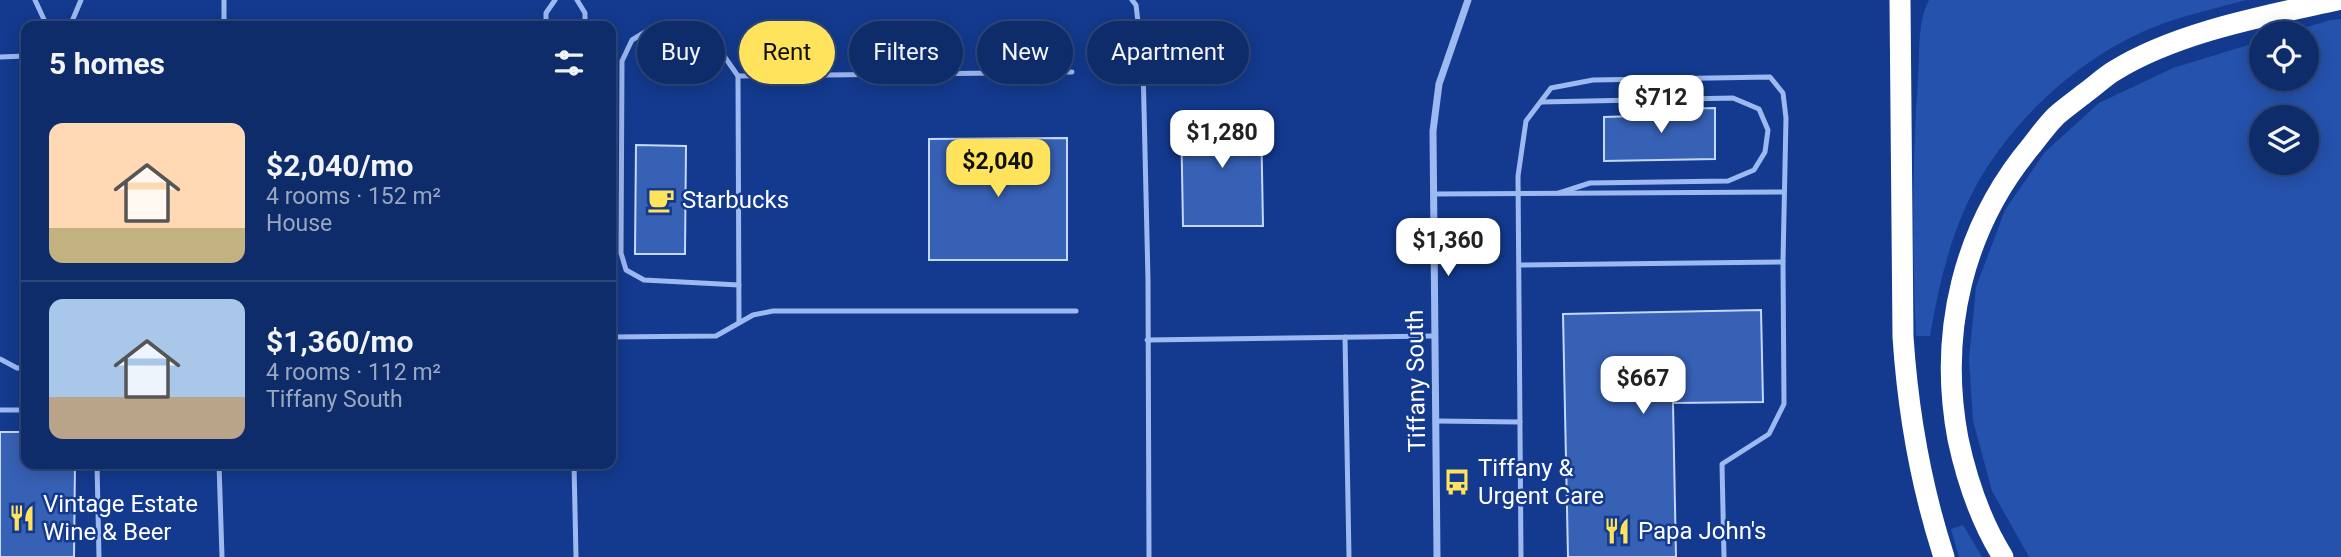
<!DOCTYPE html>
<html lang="en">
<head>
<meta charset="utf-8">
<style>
	body { margin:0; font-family:Roboto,sans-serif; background:#1c3872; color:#f1f3f6; height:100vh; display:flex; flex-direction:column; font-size:26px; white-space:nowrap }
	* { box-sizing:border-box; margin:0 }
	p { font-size:23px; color:#9ba7c1 }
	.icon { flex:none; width:38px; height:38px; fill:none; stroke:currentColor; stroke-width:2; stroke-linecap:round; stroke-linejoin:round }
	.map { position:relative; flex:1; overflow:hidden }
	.panel { position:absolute; left:21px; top:21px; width:595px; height:448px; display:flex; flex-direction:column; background:#0e2c6a; border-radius:14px; box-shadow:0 4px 18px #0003,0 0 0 2px #2e487e }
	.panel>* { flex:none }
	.banner { position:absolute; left:637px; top:21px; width:665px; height:63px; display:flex; gap:14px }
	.buttons { position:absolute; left:2249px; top:21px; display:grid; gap:14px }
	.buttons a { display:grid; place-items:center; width:70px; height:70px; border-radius:50%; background:#0e2c6a; box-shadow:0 4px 18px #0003,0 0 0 2px #2e487e; font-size:35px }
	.price { position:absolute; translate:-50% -60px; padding:0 16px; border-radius:14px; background:#fff; color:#222; font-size:23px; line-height:46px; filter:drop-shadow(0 2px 4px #0008) }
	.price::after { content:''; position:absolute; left:50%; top:42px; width:21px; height:16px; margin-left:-10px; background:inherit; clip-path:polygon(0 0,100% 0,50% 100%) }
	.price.on { background:#ffe35d; color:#111 }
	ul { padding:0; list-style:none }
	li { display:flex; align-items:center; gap:21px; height:175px; padding:0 28px }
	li+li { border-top:2px solid #2e487e }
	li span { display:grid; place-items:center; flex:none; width:196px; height:140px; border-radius:14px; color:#555 }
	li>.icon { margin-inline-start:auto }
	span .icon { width:84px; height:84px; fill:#fffc; stroke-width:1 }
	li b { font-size:30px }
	h2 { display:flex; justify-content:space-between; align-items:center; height:84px; padding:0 28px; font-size:30px }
	.pill { padding:0 24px; border-radius:32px; background:#0e2c6a; box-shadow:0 4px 18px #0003,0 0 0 2px #2e487e; font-size:24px; line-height:63px }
	.pill.on { background:#ffe35d; color:#111 }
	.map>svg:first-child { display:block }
	.green { fill:#2552ad; fill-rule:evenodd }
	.building { fill:#3761b5; stroke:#c4d7fc; stroke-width:2 }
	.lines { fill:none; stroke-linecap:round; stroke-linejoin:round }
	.lane { stroke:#9db9f1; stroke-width:5 }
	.street { stroke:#9db9f1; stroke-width:7 }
	.highway { stroke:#fff; stroke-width:21 }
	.labels { text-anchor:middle; stroke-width:5; stroke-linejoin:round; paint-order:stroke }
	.poi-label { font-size:24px; fill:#fff; stroke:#133a8e; text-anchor:start }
	.street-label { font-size:24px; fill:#fff; stroke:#133a8e }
</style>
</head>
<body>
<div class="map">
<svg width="2341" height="557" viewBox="0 0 2341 557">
	<rect width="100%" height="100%" fill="#133a8e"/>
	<!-- green -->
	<g class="green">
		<path d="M1929 0H2246C2214 9 2180 16 2149 29 2079 59 2014 118 1977 184 1951 231 1939 284 1930 336H1916C1912 250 1912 165 1918 79 1920 53 1917 23 1929 0Z"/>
		<path d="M2341 19V557H2029L1992 491 1973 421 1969 359 1976 287 2005 210 2045 152 2099 103 2173 68 2261 41V79H2306V33H2287L2330 20ZM2306 117V163H2261V117Z"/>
		<path d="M1963 525 1982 557H1959L1951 529Z"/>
	</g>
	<!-- building -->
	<g class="building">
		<path d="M1715 108V159L1604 161V117L1637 116V110Z"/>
		<path d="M1181 115H1261L1263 226H1183Z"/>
		<path d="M1067 138V260H929V139Z"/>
		<path d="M636 145 686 146 685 254H635Z"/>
		<path d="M1761 310 1763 402 1673 403 1676 557H1568L1563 314Z"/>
		<path d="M0 432H26V464H75L74 557H0Z"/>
	</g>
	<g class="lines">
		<!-- lane -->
		<g class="lane">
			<path d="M35 0 47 26"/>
			<path d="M224 0V26"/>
			<path d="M577 0 585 13V26"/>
			<path d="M1132 0 1136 5 1143 65 1148 280 1149 557"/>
			<path d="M70 26 81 0"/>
			<path d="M546 26V13L555 0"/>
			<path d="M0 57 26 56"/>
			<path d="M738 76 708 33 691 28 650 29 632 40 622 61 621 253 626 270 644 280 739 285"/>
			<path d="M1541 102 1733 98 1759 109 1768 130 1765 152 1754 170 1728 181 1590 183 1559 193"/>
			<path d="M1434 194 1783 192"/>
			<path d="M1519 265 1783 262 1786 118 1783 93 1770 77 1593 80 1551 88 1526 121 1518 176 1521 557"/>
			<path d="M739 322 738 76 1072 72"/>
			<path d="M611 337 716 336 753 315 773 311H1076"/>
			<path d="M1345 337 1349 557"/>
			<path d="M1147 340 1435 336"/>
			<path d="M0 359 17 368H26"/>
			<path d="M0 410H26"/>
			<path d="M1436 421 1520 422"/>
			<path d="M97 464 99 557"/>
			<path d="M219 464 222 557"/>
			<path d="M574 464 576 557"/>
			<path d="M1724 557 1722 464 1769 434 1784 404 1783 262"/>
		</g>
		<!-- street -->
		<path class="street" d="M1437 557 1433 131 1439 84 1468 0"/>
		<!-- highway -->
		<g class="highway">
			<path d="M1900 0 1903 337C1908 412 1921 486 1944 557"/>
			<path d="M2003 557C1980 520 1967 481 1958 439 1938 333 1963 227 2032 145 2039 136 2047 125 2056 116 2065 108 2075 101 2085 93 2095 86 2104 77 2114 71 2177 32 2265 16 2337 0"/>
		</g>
	</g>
	<!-- icons -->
	<defs>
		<g id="cafe-bare" transform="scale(2.1)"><path d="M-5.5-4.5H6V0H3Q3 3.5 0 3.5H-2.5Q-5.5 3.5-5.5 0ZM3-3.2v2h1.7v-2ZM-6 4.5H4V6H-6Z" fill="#ffe35d" stroke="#133a8e" stroke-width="2.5" paint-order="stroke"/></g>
		<g id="bus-bare" transform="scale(2.1)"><path d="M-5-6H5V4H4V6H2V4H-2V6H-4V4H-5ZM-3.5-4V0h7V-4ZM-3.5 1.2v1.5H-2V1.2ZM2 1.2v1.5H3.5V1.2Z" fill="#ffe35d" stroke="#133a8e" stroke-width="2.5" paint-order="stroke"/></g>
		<g id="restaurant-bare" transform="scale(2.1)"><path d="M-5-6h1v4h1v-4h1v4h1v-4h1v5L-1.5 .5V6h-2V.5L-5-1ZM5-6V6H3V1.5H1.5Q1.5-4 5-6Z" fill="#ffe35d" stroke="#133a8e" stroke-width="2.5" paint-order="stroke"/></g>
	</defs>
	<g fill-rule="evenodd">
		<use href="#cafe-bare" x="661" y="200"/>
		<use href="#bus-bare" x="1457" y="482"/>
		<use href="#restaurant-bare" x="22" y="518"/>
		<use href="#restaurant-bare" x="1617" y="531"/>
	</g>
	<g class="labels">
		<!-- poi labels -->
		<g class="poi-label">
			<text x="682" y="208">Starbucks</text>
			<text x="1478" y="476">Tiffany &amp;<tspan x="1478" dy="28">Urgent Care</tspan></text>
			<text x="43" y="512">Vintage Estate<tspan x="43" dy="28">Wine &amp; Beer</tspan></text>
			<text x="1638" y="539">Papa John's</text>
		</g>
		<!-- street labels -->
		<g class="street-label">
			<text transform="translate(1416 381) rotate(-91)" y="8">Tiffany South</text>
		</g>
	</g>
</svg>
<div class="buttons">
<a><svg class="icon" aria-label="locate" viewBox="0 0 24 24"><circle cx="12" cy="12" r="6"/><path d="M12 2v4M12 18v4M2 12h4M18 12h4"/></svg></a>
<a><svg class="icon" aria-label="layers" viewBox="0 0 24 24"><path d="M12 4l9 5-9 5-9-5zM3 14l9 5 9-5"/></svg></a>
</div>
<b class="price" style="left:1661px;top:135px">$712</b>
<b class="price" style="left:1222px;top:170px">$1,280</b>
<b class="price on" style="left:998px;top:199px">$2,040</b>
<b class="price" style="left:1448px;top:278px">$1,360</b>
<b class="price" style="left:1643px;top:416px">$667</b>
<div class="banner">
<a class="pill">Buy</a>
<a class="pill on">Rent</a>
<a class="pill">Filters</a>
<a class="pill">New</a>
<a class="pill">Apartment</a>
</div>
<section class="panel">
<h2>5 homes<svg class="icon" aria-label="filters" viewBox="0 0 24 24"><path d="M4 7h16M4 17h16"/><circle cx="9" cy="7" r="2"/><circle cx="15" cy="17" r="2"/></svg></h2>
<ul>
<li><span style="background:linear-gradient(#ffd9b3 75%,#c2b280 0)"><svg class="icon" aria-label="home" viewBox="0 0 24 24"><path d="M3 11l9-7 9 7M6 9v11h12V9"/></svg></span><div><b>$2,040/mo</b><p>4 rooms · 152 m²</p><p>House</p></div></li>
<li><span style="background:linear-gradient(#a9c7e8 70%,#b9a48a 0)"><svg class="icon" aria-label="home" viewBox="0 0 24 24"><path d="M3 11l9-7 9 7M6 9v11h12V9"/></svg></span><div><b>$1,360/mo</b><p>4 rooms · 112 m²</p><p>Tiffany South</p></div></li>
</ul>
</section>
</div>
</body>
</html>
